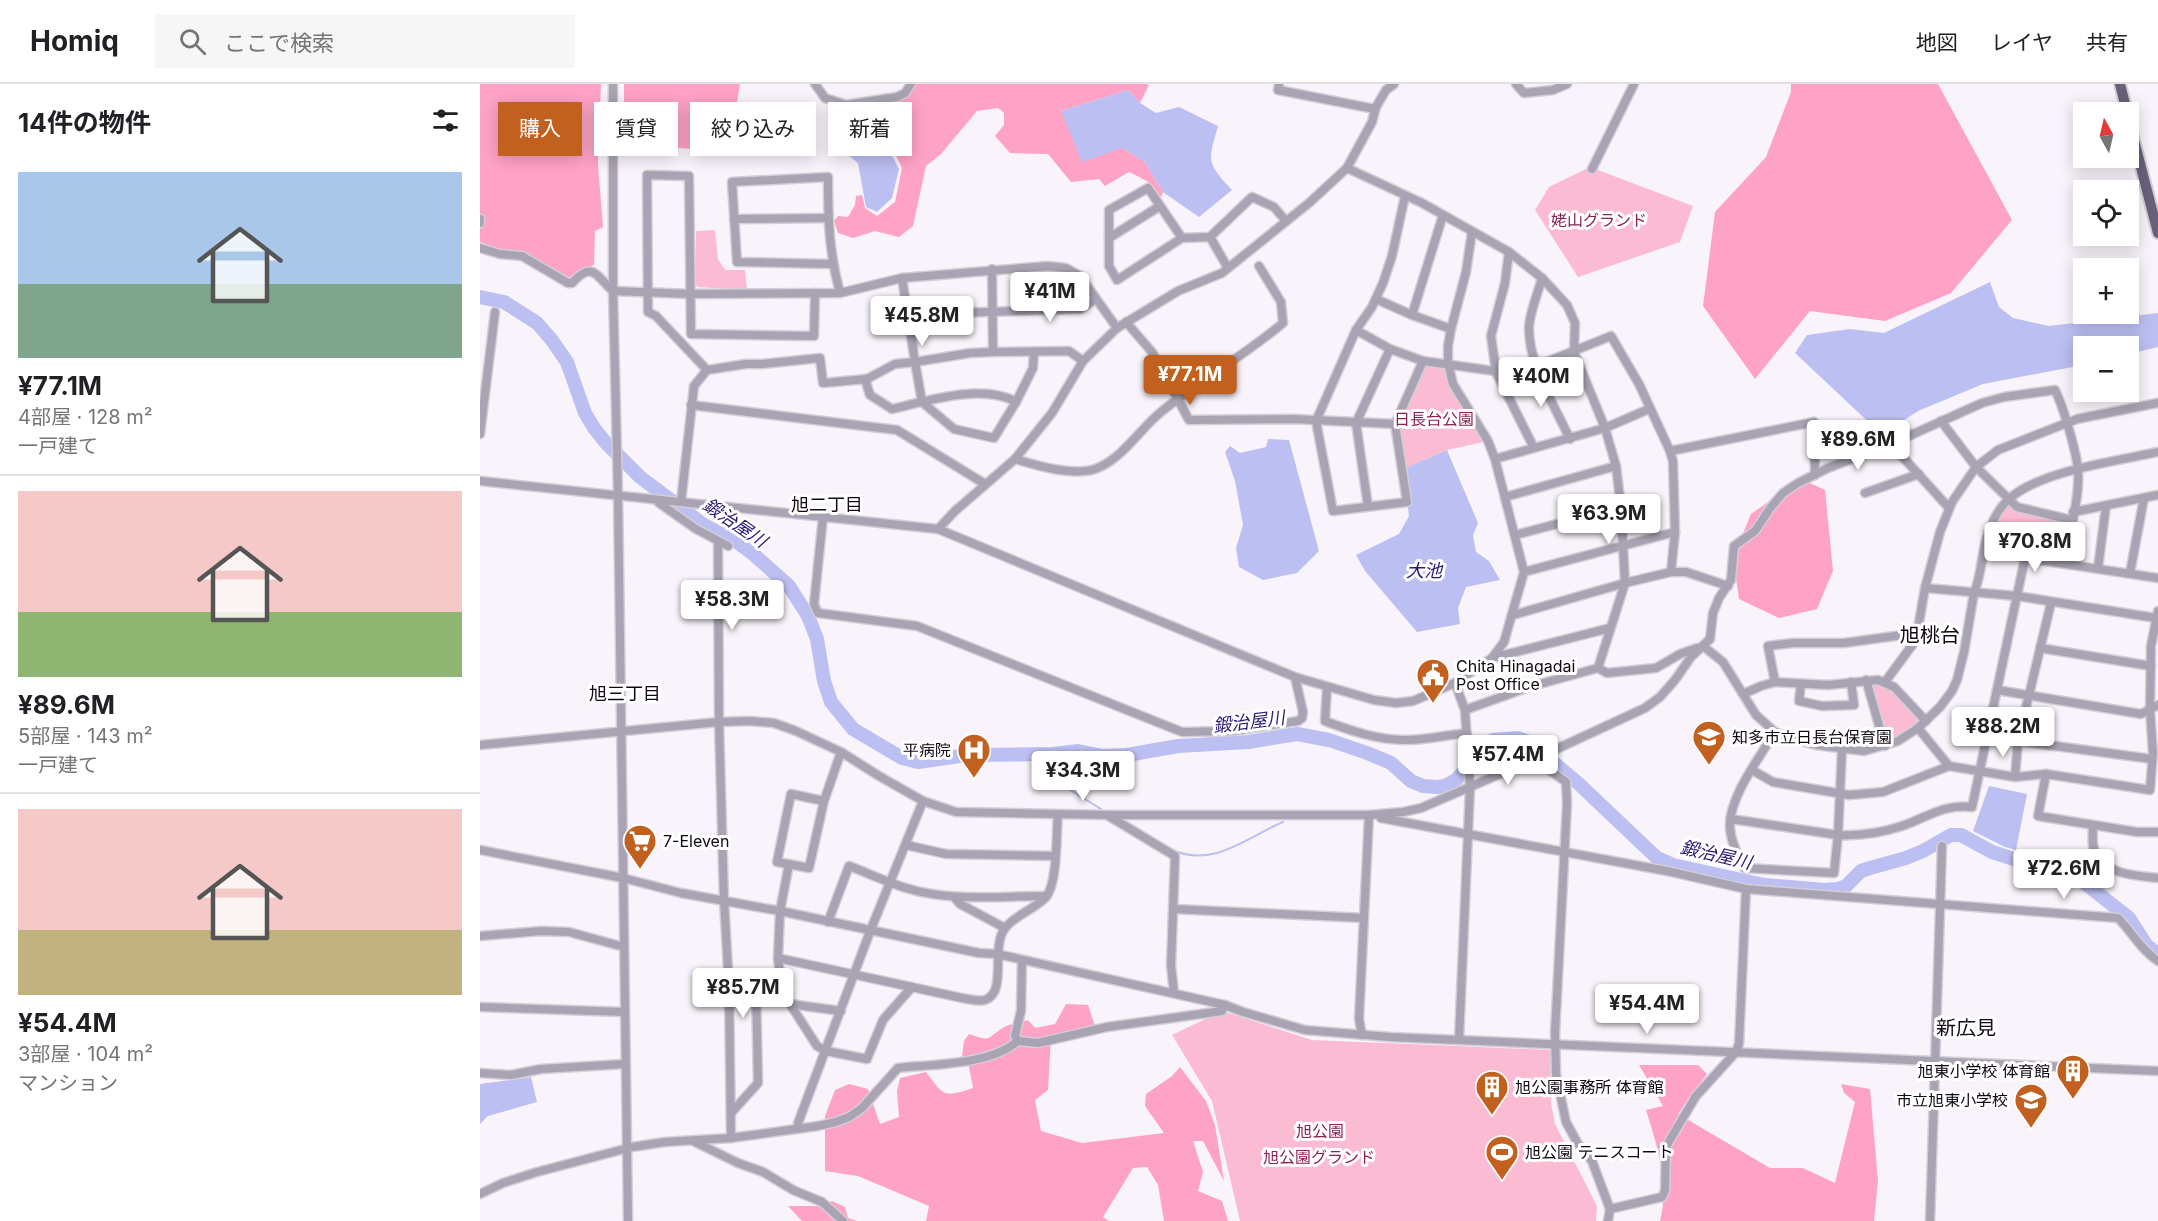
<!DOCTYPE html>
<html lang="ja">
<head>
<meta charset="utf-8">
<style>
	body { margin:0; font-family:Inter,"Noto Sans JP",sans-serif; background:#f6f6f6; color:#202124; height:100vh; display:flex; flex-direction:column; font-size:22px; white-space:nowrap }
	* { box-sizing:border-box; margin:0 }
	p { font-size:20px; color:#757577 }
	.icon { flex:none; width:33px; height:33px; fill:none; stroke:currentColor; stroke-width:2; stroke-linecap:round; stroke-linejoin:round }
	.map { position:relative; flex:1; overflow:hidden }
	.drawer { display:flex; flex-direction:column; background:#fff; width:480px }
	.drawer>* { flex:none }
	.guide { position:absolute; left:18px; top:18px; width:570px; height:54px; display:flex; gap:12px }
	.needle { width:39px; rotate:352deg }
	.buttons { position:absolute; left:1593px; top:18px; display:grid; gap:12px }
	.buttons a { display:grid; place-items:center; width:66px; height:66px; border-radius:0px; background:#fff; box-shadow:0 3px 15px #0003; font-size:30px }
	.price { position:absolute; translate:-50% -51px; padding:0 14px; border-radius:6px; background:#fff; color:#222; font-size:20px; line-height:39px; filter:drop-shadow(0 2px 3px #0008) }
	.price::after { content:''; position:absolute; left:50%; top:36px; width:18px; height:14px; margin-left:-9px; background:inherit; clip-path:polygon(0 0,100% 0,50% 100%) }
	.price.on { background:#c2611f; color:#fff }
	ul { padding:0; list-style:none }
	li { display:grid; align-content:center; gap:12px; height:318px; padding:0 18px }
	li+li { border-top:2px solid #e0e0e0 }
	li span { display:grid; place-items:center; height:186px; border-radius:0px; color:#555 }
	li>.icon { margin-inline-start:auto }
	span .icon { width:108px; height:108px; fill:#fffc; stroke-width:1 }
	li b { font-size:26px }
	h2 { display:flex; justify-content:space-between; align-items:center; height:72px; padding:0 18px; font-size:26px }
	.pill { padding:0 21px; border-radius:0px; background:#fff; box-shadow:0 3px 15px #0003; font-size:21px; line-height:54px }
	.pill.on { background:#c2611f; color:#fff }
	header { display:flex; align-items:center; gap:36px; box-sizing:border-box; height:84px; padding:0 30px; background:#fff; border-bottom:2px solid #e0e0e0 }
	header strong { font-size:28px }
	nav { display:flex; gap:33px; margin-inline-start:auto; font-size:21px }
	.search { width:420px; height:54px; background:#f6f6f6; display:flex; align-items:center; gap:15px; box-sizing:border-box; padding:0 21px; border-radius:0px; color:#757577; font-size:22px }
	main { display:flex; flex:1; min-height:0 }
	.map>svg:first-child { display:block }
	.green { fill:#fbbbd3 }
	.forest { fill:#fea2c6 }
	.water { fill:#bcbff1 }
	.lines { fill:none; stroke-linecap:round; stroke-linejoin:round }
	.stream { stroke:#bcbff1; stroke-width:2 }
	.river { stroke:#bcbff1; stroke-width:14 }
	.minor-casing { stroke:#d4ced6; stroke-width:11 }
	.major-casing { stroke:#d4ced6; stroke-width:14 }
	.minor { stroke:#a9a4b3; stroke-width:8 }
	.major { stroke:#69607a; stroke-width:10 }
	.labels { text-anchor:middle; stroke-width:6; stroke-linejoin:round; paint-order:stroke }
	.park-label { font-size:16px; fill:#8a2155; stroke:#fff }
	.poi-label { font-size:16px; fill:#100812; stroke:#fff; text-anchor:start }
	.neighbourhood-label { font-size:18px; fill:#100812; stroke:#fff }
	.water-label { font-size:18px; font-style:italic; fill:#291875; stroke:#fff }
	.quarter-label { font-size:20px; fill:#100812; stroke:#fff }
</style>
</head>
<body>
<header>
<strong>Homiq</strong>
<div class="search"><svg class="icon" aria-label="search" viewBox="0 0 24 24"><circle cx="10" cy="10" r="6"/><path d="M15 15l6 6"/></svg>ここで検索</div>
<nav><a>地図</a><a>レイヤ</a><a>共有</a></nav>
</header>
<main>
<section class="drawer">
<h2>14件の物件<svg class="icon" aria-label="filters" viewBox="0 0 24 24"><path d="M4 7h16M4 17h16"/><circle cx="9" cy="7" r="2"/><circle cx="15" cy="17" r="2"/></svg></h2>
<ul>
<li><span style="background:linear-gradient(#a9c7e8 60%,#7fa58c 0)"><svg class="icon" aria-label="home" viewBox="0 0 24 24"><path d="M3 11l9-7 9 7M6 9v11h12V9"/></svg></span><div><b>¥77.1M</b><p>4部屋 · 128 m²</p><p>一戸建て</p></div></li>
<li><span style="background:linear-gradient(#f6c9c9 65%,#8fb573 0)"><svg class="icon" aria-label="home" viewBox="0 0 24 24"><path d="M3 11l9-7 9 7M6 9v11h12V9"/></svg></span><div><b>¥89.6M</b><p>5部屋 · 143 m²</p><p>一戸建て</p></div></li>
<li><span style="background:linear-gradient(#f6c9c9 65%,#c2b280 0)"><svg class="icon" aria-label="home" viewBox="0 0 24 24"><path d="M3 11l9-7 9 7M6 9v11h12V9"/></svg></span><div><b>¥54.4M</b><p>3部屋 · 104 m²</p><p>マンション</p></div></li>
</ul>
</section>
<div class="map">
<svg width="1678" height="1137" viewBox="0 0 1678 1137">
	<rect width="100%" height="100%" fill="#f9f4fb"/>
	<!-- green -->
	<g class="green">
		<path d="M1110 83 1213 122 1200 158 1098 193 1055 126 1069 103Z"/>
		<path d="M235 146 238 175 245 186H265L267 206 218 203 215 200 216 147Z"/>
		<path d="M943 277 968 279 973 300 1008 357 967 366 923 385 915 340Z"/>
		<path d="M1529 415 1537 423 1592 436 1584 479 1545 474 1504 463Z"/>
		<path d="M1386 596 1405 598 1440 629C1437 646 1420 656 1405 662Z"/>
		<path d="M742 927 832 956 1070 966 1071 1019 1075 1040 1117 1122 1116 1137H760L732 1017 692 951Z"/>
	</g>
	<!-- forest -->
	<g class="forest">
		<path d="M0 0H121L118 81 123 143 115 147 114 181 102 185 90 196 41 167H22L0 158Z"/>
		<path d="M144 0H260L249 67 144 61Z"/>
		<path d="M433 0H666L669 1 660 19 648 6 581 27 665 78 683 108 681 113 667 97 649 88 625 102 619 95 591 98 568 70 530 69 515 52 524 41V29L518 24 497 27 461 70 446 82 433 142 419 153 395 147 373 154 358 149 354 137 358 132 368 133 375 121 376 112 382 111 385 124 397 132 415 118 422 84 405 50 408 32Z"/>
		<path d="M1311 0H1458L1532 136 1471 209 1405 237 1330 227 1275 295 1223 222 1235 128 1286 73 1311 8Z"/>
		<path d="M1321 395 1345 406 1353 487 1337 525 1299 534 1259 515 1253 474 1271 430Z"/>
		<path d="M586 920 608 921 615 942 571 954 568 1006 555 1016 561 1047 602 1059 684 1049 665 1022 666 1010 692 992 700 983 726 1017 735 1041 744 1097 723 1057H713L723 1088 718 1107 742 1117 748 1137H684L678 1101 667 1083 653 1084 623 1133 629 1137H446L449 1122 378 1092 345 1087V1032L355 1006 369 1000 388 1005 400 1040 419 1033 417 1007 420 994 446 988C464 1012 463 1014 493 1004L488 978 482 973 484 957 489 950C513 958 505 955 524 943 531 940 541 938 548 936L555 944 575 940Z"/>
		<path d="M1159 981H1218L1227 990 1198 1030 1290 1084H1323L1355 1099 1375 1018 1364 1009 1361 1000 1390 1005 1398 1097 1394 1137H1180C1190 1099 1177 1062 1166 1026L1183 1022Z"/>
		<path d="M352 1117 365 1123 368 1134 377 1137H322L308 1122H339Z"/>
	</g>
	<!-- water -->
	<g class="water">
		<path d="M648 6 660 19 676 29 699 23 738 42C728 77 726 78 752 106L719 133 683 108 665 78 642 64 602 78 581 27Z"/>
		<path d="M405 23 402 52 419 85 412 114 397 128 386 123 378 79 351 58 361 46 359 31Z"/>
		<path d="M1510 198 1519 223 1533 234 1569 242 1678 229V263L1649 270 1648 262H1604L1603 281 1503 300 1438 327 1418 340 1396 345 1315 269 1327 251 1370 245 1404 249Z"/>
		<path d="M788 355 809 356 839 467 817 489 783 496 759 483 756 464 763 441 755 397 745 368 750 362 760 369 786 363Z"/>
		<path d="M967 366 998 439 993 451 996 468 1009 477 1020 496 986 503 978 524 980 540 937 548 885 487 876 471 919 450 929 432 923 385Z"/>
		<path d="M1509 702 1547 710 1536 766 1525 763 1493 747Z"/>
		<path d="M51 993 57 1018 8 1032 0 1040V1000Z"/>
	</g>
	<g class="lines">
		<!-- stream -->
		<g class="stream">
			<path d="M569 670 572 695 621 725"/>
			<path d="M692 766C734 784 765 754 803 738"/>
		</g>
		<!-- river -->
		<path class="river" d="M0 213 24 218 57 239 71 255 87 278 105 329 114 344 126 359 160 393 224 441 257 458 272 469 309 502 328 532 337 555 344 597 351 618 373 645 422 674 438 678 487 671 573 670 598 667 622 672 647 671 698 662 768 658 817 650 849 656 887 669 911 679 931 697 943 702 957 703 965 702 976 696 1013 656 1038 654 1049 658 1099 700 1177 774 1193 781 1284 801 1345 806 1358 805 1366 802 1381 787 1390 784 1426 774 1443 767 1471 751H1481L1512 768 1540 777 1585 787 1597 793 1649 834 1667 862 1678 870"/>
		<!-- minor casing -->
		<g class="minor-casing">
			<g id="minor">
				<path d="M335 0 345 14 366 21 417 13 425 9 431 0"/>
				<path d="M799 0 798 6 895 25"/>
				<path d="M1036 0 1044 9 1073 6 1087 0"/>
				<path d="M867 84 942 119 1029 168 1062 194 1087 221 1095 239 1094 268 1125 344 1136 382 1141 423 1145 499 1118 584 1049 603 985 626"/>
				<path d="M1112 85 1154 0"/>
				<path d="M925 112 912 172 903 199 892 223 876 246 836 337 853 427 927 418 915 340 943 277"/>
				<path d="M0 135V139"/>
				<path d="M254 135 348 134"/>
				<path d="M730 153 748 184"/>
				<path d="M629 154 680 122"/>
				<path d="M702 154 668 104 629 126V182L637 196 702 154 730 153 772 113 794 123 806 137"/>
				<path d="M0 164 20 170 42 172 88 199H92C113 176 116 192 133 207"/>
				<path d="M1029 168 1025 199 1011 252 1016 288 1054 364"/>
				<path d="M352 180 257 178 252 98 348 93C348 134 349 169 360 209"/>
				<path d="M512 185 513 268 589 267 603 277"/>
				<path d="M1062 194C1058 209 1050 227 1049 243 1048 279 1075 323 1090 355"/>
				<path d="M133 207V0"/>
				<path d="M896 215 932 231 971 245"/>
				<path d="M932 231 963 131"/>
				<path d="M428 235 475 229 600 225 616 215"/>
				<path d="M646 238 672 268 709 336 813 335 915 340"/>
				<path d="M876 246 910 265 943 277 1036 290 1131 252 1159 300 1190 367 1193 377 1195 448 1191 488"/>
				<path d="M513 268 490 269 435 278 442 318 474 345 514 354 536 318"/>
				<path d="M227 286 176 232 168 228 167 91 209 92 211 250 334 252 335 209"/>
				<path d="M385 295 390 311 412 325C447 317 503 299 536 318L553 284 554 268"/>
				<path d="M211 321 417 346 505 400"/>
				<path d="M1461 337 1496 383 1537 423 1592 436"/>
				<path d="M0 350 15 228"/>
				<path d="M1411 360 1469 424"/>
				<path d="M1190 367 1334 338 1335 391"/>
				<path d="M535 375C558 382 598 394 620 383 645 371 660 345 681 328 720 296 764 272 803 239L801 218 779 182"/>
				<path d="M1015 375 1125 344 1169 325"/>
				<path d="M0 397 458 445 815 593 894 616 916 619 933 617 975 599 1012 574 1024 558 1044 488 1015 375 1008 357 973 300 968 279V262L971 245 986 188 992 148"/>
				<path d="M1385 409 1439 390"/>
				<path d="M1025 413 1136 382"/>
				<path d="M178 416 179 419 216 445 248 462"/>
				<path d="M201 418 214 302 227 286 266 280H282L340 274 343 299 387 295 415 280 435 278 422 194"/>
				<path d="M888 422 876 339 910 265"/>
				<path d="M1593 428 1678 411"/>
				<path d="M343 433 334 520 338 529 437 542 702 648 753 647 818 637 822 634 823 628 815 593"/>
				<path d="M458 445 475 427 535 375 572 329 603 277 637 244 698 207 742 189 829 119 867 84 892 38 896 23 906 6 914 0"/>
				<path d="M1035 451 1141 423"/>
				<path d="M238 457 239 638 244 816 249 903 251 1054"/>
				<path d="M1618 484 1626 422"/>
				<path d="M1044 488 1195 448"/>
				<path d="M1650 489 1664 414"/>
				<path d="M1033 531 1145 499 1191 488H1206L1248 502"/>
				<path d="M1676 534 1537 512 1445 504 1460 448 1472 418 1496 383 1518 366 1597 335 1678 319"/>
				<path d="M1223 562 1243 578 1276 631 1295 648 1309 654 1336 661 1384 667 1418 657 1438 644 1460 623 1472 607 1477 596 1484 568 1494 509C1503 488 1501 463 1511 442 1515 432 1521 422 1529 415 1560 387 1636 377 1678 368"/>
				<path d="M1560 564 1671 582"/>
				<path d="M1012 574 1130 544"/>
				<path d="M1118 584 1127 589 1176 584 1200 570 1217 564"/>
				<path d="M1386 596 1405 662"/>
				<path d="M1295 598 1288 562 1313 559H1364L1437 549"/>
				<path d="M1405 598 1436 556 1445 504"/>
				<path d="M975 599 985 626 990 704 979 956"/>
				<path d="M1321 600 1319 617 1342 622 1374 621 1371 598"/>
				<path d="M847 603 845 637C871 647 898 656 926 656 946 656 967 651 987 649"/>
				<path d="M1517 606 1661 630 1678 621"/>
				<path d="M1263 610 1281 602 1295 598 1348 601 1398 596 1414 603 1446 637"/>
				<path d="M1438 644 1469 682"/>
				<path d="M1538 657 1672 675"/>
				<path d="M0 661 239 638 270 637 294 639 316 647 361 668 399 692 443 717 476 728 627 731H889L923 728 941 724 1055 675 1165 624 1180 613 1195 596 1211 573 1230 555 1233 529 1239 514 1251 496 1254 462 1275 447 1291 423 1303 409 1318 399 1348 384 1411 360 1502 319 1524 313 1575 306C1583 322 1597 369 1598 387 1600 413 1589 452 1584 479"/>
				<path d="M1362 666 1358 751C1380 752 1401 749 1422 742 1448 733 1463 720 1492 723L1545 474 1678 494"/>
				<path d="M1055 675 1086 698 1087 720 1075 949 1076 990 1086 1038 1098 1060 1112 1077 1130 1125 1128 1137"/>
				<path d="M1272 686 1293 698 1369 711 1403 708 1469 682 1535 693 1566 690 1670 706 1673 669 1670 626 1671 562 1678 527"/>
				<path d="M1566 690 1558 732 1657 748H1678"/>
				<path d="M1535 693 1538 657 1571 519"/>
				<path d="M344 717 311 710 297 778 329 784 344 717 361 668"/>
				<path d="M627 731 695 772 691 881 694 909"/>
				<path d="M901 734 1187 787 1266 805 1638 834C1652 848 1661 866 1678 877"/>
				<path d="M1251 735 1358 751 1354 789 1264 784C1258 771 1251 758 1250 744 1248 714 1280 673 1295 648"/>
				<path d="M1613 741C1613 750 1611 762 1616 770 1627 791 1658 792 1678 794"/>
				<path d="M426 761 466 770 575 772"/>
				<path d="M0 766 143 794 201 809 300 827 499 869 517 870 745 921 763 928 825 946 910 953 1678 987"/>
				<path d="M309 780 300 827 298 874 301 898 310 920 337 962 346 967 387 975 403 936 432 903"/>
				<path d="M474 813 480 820 525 844"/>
				<path d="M694 825 884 834"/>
				<path d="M348 838 369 782C388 789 406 798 426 804 470 818 520 812 566 812"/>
				<path d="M0 852 61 847 89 848 144 863"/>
				<path d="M298 874 482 914C489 915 499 918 505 916 528 908 510 864 525 844 535 831 555 825 566 813 578 798 576 750 578 731"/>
				<path d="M249 903H276L278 999 251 1029"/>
				<path d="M310 920 361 927"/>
				<path d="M0 923 144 928"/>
				<path d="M882 951 879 935 889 731"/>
				<path d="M538 957 535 952 541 927 542 876"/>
				<path d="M0 989 31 991 61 985 145 980"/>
				<path d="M318 1044V1039L391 845 443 717"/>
				<path d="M215 1058 258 1079 283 1088 313 1106 342 1118 363 1137"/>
				<path d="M0 1110 23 1099 57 1088 152 1063 185 1058 251 1054 338 1042 356 1038 369 1033 382 1024 418 984C454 980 510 981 538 957L558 959 627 943 735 928 742 927 745 921"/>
				<path d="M1130 1125 1182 1113 1185 1107 1186 1063 1191 1054 1216 1012 1256 968 1259 960 1266 805"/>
				<path d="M148 1137 138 411 133 207 210 210 360 209 422 194 568 182 586 184 600 192 637 244"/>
				<path d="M1450 1137 1462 762"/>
			</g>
		</g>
		<!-- major casing -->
		<g class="major-casing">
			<g id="major">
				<path d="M1640 0 1647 28"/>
				<path d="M1648 33 1678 149"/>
			</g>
		</g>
		<!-- minor -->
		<use href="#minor" class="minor"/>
		<!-- major -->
		<use href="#major" class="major"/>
	</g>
	<!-- icons -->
	<defs>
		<g id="civic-pin" transform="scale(1.725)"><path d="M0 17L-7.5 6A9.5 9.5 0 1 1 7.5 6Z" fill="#c2611f" stroke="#fff"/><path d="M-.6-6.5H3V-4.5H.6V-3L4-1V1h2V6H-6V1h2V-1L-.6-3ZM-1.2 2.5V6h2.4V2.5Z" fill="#fff"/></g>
		<g id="school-pin" transform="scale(1.725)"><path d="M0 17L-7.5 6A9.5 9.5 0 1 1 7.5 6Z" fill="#c2611f" stroke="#fff"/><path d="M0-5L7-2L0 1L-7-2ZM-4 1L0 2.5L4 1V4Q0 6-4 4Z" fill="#fff"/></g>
		<g id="hospital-pin" transform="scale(1.725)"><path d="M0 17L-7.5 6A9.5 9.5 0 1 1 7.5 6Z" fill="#c2611f" stroke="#fff"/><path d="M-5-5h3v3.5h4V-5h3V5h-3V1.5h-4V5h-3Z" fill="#fff"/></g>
		<g id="supermarket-pin" transform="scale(1.725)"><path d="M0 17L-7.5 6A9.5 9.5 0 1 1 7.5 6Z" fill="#c2611f" stroke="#fff"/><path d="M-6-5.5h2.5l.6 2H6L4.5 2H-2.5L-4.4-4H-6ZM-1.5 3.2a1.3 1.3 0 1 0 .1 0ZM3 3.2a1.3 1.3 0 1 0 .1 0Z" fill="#fff"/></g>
		<g id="building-pin" transform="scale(1.725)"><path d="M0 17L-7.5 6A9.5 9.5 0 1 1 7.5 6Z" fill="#c2611f" stroke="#fff"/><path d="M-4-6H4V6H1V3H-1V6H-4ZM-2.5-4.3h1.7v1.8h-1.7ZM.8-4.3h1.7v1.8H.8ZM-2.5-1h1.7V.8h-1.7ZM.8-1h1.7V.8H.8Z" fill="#fff"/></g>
		<g id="stadium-pin" transform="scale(1.725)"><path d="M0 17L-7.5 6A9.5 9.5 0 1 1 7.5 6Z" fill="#c2611f" stroke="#fff"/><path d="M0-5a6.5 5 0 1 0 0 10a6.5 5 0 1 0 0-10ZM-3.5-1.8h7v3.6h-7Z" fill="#fff"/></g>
	</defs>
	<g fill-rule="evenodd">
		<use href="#civic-pin" x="953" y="591"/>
		<use href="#school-pin" x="1229" y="653"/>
		<use href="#hospital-pin" x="494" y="666"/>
		<use href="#supermarket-pin" x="160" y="757"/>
		<use href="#building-pin" x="1593" y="987"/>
		<use href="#building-pin" x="1012" y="1003"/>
		<use href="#school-pin" x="1551" y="1016"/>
		<use href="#stadium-pin" x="1022" y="1068"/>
	</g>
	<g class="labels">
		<!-- park labels -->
		<g class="park-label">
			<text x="1119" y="142">姥山グランド</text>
			<text x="954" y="341">日長台公園</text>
			<text x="840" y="1053">旭公園</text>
			<text x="839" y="1079">旭公園グランド</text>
		</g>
		<!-- poi labels -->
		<g class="poi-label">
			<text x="976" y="588">Chita Hinagadai<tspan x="976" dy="18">Post Office</tspan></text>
			<text x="1252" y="659">知多市立日長台保育園</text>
			<text x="471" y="672" text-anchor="end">平病院</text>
			<text x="183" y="763">7-Eleven</text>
			<text x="1570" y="993" text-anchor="end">旭東小学校 体育館</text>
			<text x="1035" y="1009">旭公園事務所 体育館</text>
			<text x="1528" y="1022" text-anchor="end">市立旭東小学校</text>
			<text x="1045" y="1074">旭公園 テニスコート</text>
		</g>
		<!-- neighbourhood labels -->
		<g class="neighbourhood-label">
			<text x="347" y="427">旭二丁目</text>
			<text x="145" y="616">旭三丁目</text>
		</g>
		<!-- water labels -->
		<g class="water-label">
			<text transform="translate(255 439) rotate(34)" y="6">鍛治屋川</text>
			<text x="944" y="493">大池</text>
			<text transform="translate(769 638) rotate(-7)" y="6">鍛治屋川</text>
			<text transform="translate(1236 771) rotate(13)" y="6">鍛治屋川</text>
		</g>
		<!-- quarter labels -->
		<g class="quarter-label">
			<text x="1450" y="558">旭桃台</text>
			<text x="1486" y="951">新広見</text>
		</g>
	</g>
</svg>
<div class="buttons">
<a><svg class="needle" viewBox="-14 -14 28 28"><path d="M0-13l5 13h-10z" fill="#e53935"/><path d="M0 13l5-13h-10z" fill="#757577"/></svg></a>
<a><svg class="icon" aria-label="locate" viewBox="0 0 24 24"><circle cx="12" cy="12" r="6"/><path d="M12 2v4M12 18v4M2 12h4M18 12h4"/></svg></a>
<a>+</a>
<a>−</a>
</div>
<b class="price" style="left:570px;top:239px">¥41M</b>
<b class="price" style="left:442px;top:263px">¥45.8M</b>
<b class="price on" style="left:710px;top:322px">¥77.1M</b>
<b class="price" style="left:1061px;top:324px">¥40M</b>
<b class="price" style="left:1378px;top:387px">¥89.6M</b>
<b class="price" style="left:1129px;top:461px">¥63.9M</b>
<b class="price" style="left:1555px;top:489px">¥70.8M</b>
<b class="price" style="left:252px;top:547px">¥58.3M</b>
<b class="price" style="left:1523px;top:674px">¥88.2M</b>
<b class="price" style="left:1028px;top:702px">¥57.4M</b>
<b class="price" style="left:603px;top:718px">¥34.3M</b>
<b class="price" style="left:1584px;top:816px">¥72.6M</b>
<b class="price" style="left:263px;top:935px">¥85.7M</b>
<b class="price" style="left:1167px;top:951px">¥54.4M</b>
<div class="guide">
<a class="pill on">購入</a>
<a class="pill">賃貸</a>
<a class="pill">絞り込み</a>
<a class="pill">新着</a>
</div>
</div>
</main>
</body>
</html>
